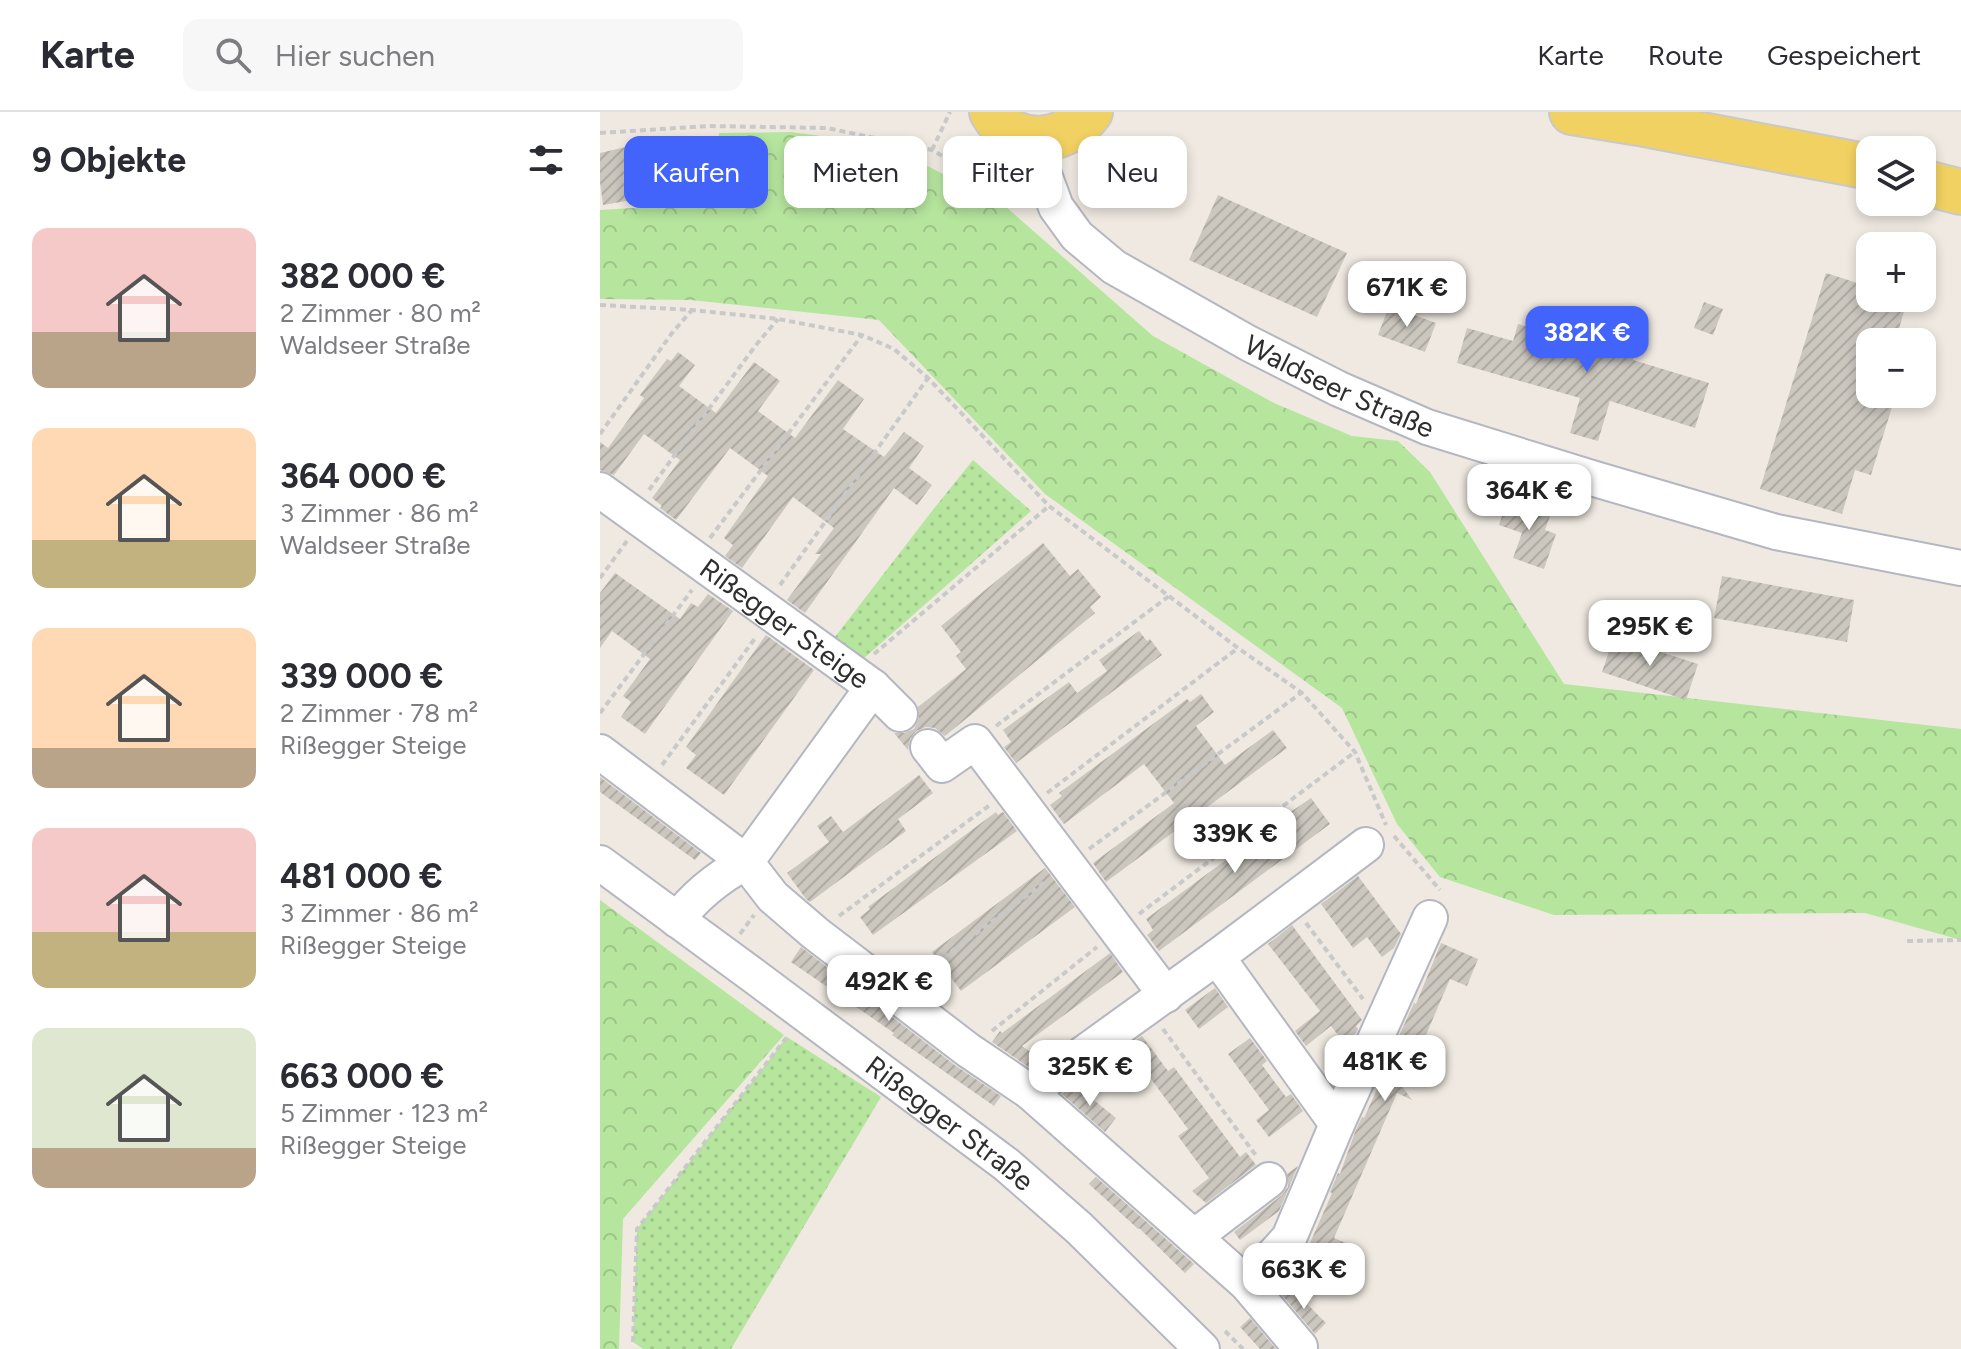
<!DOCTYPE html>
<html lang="de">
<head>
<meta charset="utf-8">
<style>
	body { margin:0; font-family:Figtree,sans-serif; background:#f7f7f7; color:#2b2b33; height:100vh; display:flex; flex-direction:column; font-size:30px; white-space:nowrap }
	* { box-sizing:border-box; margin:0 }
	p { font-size:26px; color:#7c7c81 }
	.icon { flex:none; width:44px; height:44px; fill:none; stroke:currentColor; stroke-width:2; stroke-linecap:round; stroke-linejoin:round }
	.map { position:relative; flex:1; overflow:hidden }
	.panel { display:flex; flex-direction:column; background:#fff; width:600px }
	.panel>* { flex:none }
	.hud { position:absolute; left:24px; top:24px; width:760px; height:72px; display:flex; gap:16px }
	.tools { position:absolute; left:1256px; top:24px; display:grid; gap:16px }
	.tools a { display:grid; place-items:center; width:80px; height:80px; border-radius:16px; background:#fff; box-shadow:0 4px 12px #0003; font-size:40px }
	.price { position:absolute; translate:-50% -68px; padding:0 18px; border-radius:16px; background:#fff; color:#222; font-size:26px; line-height:52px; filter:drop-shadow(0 2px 4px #0008) }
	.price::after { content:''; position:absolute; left:50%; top:48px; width:24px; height:18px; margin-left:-12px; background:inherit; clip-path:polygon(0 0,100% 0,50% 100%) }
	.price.on { background:#4264fb; color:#fff }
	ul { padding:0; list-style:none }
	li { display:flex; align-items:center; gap:24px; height:200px; padding:0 32px }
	li span { display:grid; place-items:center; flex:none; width:224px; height:160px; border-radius:16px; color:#555 }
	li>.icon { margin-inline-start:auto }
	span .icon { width:96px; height:96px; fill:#fffc; stroke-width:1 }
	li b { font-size:34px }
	h2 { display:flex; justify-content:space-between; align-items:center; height:96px; padding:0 32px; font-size:34px }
	.chip { padding:0 28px; border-radius:16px; background:#fff; box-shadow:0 4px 12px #0003; font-size:28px; line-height:72px }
	.chip.on { background:#4264fb; color:#fff }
	header { display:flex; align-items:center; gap:48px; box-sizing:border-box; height:112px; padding:0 40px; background:#fff; border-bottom:2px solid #e1e1e2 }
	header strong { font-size:38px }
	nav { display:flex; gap:44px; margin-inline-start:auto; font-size:28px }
	.search { width:560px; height:72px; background:#f7f7f7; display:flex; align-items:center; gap:20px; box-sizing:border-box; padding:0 28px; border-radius:16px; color:#7c7c81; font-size:30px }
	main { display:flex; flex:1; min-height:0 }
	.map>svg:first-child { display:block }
	.green { fill:url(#green-dots) }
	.forest { fill:url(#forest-crowns) }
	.building { fill:url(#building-hatch) }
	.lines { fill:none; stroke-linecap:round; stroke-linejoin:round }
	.minor-casing { stroke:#b4b7c1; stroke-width:38 }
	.major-casing { stroke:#c9c9c9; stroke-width:48 }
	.path { stroke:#c9c9c9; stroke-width:4; stroke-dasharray:6 4; stroke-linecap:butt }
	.minor { stroke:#fff; stroke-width:34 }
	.major { stroke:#f2d163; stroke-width:44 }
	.labels { text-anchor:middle; stroke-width:6; stroke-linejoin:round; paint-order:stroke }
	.street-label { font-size:28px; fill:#2e2e2e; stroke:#fff }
</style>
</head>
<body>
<header>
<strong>Karte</strong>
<div class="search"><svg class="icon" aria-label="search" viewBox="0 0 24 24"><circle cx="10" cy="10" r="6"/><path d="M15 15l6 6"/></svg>Hier suchen</div>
<nav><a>Karte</a><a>Route</a><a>Gespeichert</a></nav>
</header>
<main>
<section class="panel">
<h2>9 Objekte<svg class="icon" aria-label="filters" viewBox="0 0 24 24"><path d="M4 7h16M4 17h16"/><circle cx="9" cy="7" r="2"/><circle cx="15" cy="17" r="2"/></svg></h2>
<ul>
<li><span style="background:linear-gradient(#f6c9c9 65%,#b9a48a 0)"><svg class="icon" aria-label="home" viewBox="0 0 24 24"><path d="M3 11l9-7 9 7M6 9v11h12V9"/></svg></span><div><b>382 000 €</b><p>2 Zimmer · 80 m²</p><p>Waldseer Straße</p></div></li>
<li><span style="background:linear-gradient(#ffd9b3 70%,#c2b280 0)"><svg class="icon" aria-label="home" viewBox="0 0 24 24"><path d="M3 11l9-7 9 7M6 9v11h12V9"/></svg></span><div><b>364 000 €</b><p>3 Zimmer · 86 m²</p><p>Waldseer Straße</p></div></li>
<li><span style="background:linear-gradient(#ffd9b3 75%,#b9a48a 0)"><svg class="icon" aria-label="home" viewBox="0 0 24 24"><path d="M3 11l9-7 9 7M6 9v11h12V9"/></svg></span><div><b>339 000 €</b><p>2 Zimmer · 78 m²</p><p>Rißegger Steige</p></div></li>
<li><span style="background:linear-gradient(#f6c9c9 65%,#c2b280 0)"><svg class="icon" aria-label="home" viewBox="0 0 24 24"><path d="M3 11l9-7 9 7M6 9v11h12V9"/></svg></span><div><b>481 000 €</b><p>3 Zimmer · 86 m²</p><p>Rißegger Steige</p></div></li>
<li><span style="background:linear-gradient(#dfe7d0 75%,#b9a48a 0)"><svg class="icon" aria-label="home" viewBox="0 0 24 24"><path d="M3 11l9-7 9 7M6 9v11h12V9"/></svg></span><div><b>663 000 €</b><p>5 Zimmer · 123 m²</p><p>Rißegger Steige</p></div></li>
</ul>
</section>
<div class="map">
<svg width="1361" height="1237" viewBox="0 0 1361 1237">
	<defs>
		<pattern id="green-dots" width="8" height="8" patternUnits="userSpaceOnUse" patternTransform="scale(2)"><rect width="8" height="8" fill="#b6e59e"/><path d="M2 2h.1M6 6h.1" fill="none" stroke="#9dc588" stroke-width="1.8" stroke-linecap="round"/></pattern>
		<pattern id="forest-crowns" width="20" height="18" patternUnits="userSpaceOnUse" patternTransform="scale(2)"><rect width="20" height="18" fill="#b6e59e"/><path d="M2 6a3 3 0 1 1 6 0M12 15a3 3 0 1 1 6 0" fill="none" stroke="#9dc588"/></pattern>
		<pattern id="building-hatch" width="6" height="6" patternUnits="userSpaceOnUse" patternTransform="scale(2)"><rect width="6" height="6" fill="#cbc7bf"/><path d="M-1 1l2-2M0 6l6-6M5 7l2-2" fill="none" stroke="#afaba4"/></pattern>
	</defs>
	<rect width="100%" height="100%" fill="#efe9e1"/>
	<!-- green -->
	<g class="green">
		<path d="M373 348 431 399 263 547 235 525 332 399Z"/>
		<path d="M187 925 281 985 131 1237H43L33 1230 37 1117Z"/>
	</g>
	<!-- forest -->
	<g class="forest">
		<path d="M191 20 287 33 405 94 553 224 674 291 752 324 798 329 830 360 964 572 1361 617V828L1265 801 954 803 840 765 797 712 742 596 445 382 279 208 91 188 0 187V98L116 91 119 21Z"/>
		<path d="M0 788 184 923 23 1107 19 1237H0Z"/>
	</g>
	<!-- building -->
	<g class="building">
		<path d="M43 31 47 47 34 62 38 87 3 93 0 70V41Z"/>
		<path d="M618 83 747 141 717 205 589 148Z"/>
		<path d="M1226 161 1270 175V186H1308L1295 230H1270V282H1296L1271 363 1255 358 1242 402 1160 377Z"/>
		<path d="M1104 190 1123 197 1113 223 1094 216Z"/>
		<path d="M789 194 836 211 825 240 778 223Z"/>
		<path d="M918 212 973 228 978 212 1039 229 1033 248 1109 271 1095 316 1010 289 998 329 970 321 980 286 857 251 867 216 913 229Z"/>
		<path d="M78 240 95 253 79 274 116 301 154 250 180 269 158 299 195 326 238 268 264 287 243 317 284 345 304 320 324 334 309 356 332 373 317 393 294 376 205 501 187 488 221 442H215L234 416 193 385 142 456 125 444 133 433 124 426 168 364 130 336 76 408 60 396 62 394 52 386 80 348 44 322 14 363 0 358V330L8 336 44 286 40 283 67 247 71 249Z"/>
		<path d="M908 387 951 401 945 418 956 422 944 457 913 446 922 421 899 413Z"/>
		<path d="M443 431 470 464 478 457 501 485 490 495 495 501 345 624 335 616 326 615 316 619 310 627 308 638 294 621H304L314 617 319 606 318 595 366 557 356 544 361 540 341 514Z"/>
		<path d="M15 461 80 507 91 491 98 495 108 482 133 499 45 622 21 605 31 590 23 584 50 547 12 519 0 536V481Z"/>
		<path d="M1122 464 1254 488 1247 530 1114 506Z"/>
		<path d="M539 519 547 529 550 527 562 543 416 651 404 635 411 630 403 618 469 570 477 581 507 559 499 548Z"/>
		<path d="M166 523 214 558 124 683 86 656 96 643 86 635Z"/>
		<path d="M1014 525 1098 552 1086 588 1002 560Z"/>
		<path d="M601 582 614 600 596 614 625 653 673 618 687 636 506 770 493 751 574 691 544 652 464 712 450 693 462 684 459 681 587 587 590 590Z"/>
		<path d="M319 663 333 681 298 707 306 719 210 790 206 787 187 761 229 730 217 714 231 704 243 720Z"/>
		<path d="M0 665 101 741 95 748 0 680Z"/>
		<path d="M711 686 730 712 559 839 547 823 553 818 546 807 657 725 660 728 692 705 689 701Z"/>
		<path d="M396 700 398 703 403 700 417 719 273 823 260 805 270 797 268 795Z"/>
		<path d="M445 756 475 795 361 879 332 840Z"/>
		<path d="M758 764 801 822 794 836 782 845 767 825 753 836 721 792Z"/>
		<path d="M692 813 762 908 756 914 758 917 756 921 744 931 731 914 706 934 695 919 720 899 668 832Z"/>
		<path d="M841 831 878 847 867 874 850 867 805 972 802 971 801 973 812 988 797 981 734 1126 748 1132 742 1148 730 1143 721 1165 699 1156 732 1081 730 1080 738 1061 740 1062 755 1020 762 1005 764 1006 779 973 777 972 814 891 816 892Z"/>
		<path d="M201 835 356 954 401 984 394 994 292 923 294 921 191 850Z"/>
		<path d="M510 841 523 860 422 934 441 947 430 956 392 930 400 919 402 921Z"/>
		<path d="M615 876 628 895 599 917 585 898Z"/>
		<path d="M542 924 568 959 574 955 640 1045 646 1040 656 1053 606 1091 592 1079 609 1066 578 1024 588 1017 548 963 530 976 509 948Z"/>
		<path d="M650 926 667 949 662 953 686 985 691 982 703 999 669 1025 656 1008 669 998 628 942Z"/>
		<path d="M475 973 516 1006 505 1020 462 982Z"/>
		<path d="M698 1054 679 1099 640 1128 634 1120 682 1083 688 1075 687 1062Z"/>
		<path d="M496 1065 594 1152 585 1161 539 1116 538 1117 489 1072Z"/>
		<path d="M690 1175 726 1211 715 1222 682 1183Z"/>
		<path d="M650 1206 676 1237H660L640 1215Z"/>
	</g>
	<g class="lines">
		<!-- minor casing -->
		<g class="minor-casing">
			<g id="minor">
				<path id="s1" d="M441 27 442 57 456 95 477 124 514 155 648 231 739 277 827 315 995 367 1176 420 1361 456"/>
				<path id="s2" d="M0 378 273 575 300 602"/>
				<path d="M273 575 146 750 173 785 215 821 368 938 430 980 647 1172 700 1235"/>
				<path d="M328 635 342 653 375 630 566 883"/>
				<path d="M0 640 146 750C119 765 96 782 77 808"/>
				<path id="s3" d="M0 751 158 867 407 1053 479 1116 602 1237"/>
				<path d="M617 845 737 1012 689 1126 647 1172"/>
				<path d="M430 980 617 845 766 733"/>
				<path d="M737 1012 830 806"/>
				<path d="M594 1125 669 1068"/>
			</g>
		</g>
		<!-- major casing -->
		<g class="major-casing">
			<g id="major">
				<path d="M392 0C413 38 466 33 490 0"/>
				<path d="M972 0 1039 11 1270 55"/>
				<path d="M1322 70 1361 80"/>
			</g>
		</g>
		<!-- path -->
		<g class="path">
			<path d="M0 21 108 14 227 16 332 38 422 89"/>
			<path d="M332 38 350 0"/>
			<path d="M0 193 92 198 178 207 262 223 294 237 328 266 449 394 638 536 702 581 755 640 786 713"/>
			<path d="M0 322 72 221 92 198"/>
			<path d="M49 378 156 233 178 207"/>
			<path d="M110 426 262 223"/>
			<path d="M0 466 27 429"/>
			<path d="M180 473 328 266"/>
			<path d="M274 542 449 394"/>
			<path d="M0 601 92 478"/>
			<path d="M396 614 569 484"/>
			<path d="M62 653 156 525"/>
			<path d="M447 681 638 536"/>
			<path d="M794 724 840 778"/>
			<path d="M489 737 701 581"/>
			<path d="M539 802 755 640"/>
			<path d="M239 804 390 693"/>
			<path d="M706 811 763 887"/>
			<path d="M140 822 154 803"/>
			<path d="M1307 829 1361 828"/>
			<path d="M319 864 446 769"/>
			<path d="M563 917 657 1045"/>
			<path d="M392 919 497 835"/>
			<path d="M625 1219 643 1237"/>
			<path d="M33 1230 37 1117 187 925"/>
		</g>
		<!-- minor -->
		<use href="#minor" class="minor"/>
		<!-- major -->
		<use href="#major" class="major"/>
	</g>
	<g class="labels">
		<!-- street labels -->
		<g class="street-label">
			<text dy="10" stroke="none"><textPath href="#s1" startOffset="410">Waldseer Straße</textPath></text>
			<text dy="10" stroke="none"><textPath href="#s2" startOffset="228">Rißegger Steige</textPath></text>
			<text dy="10" stroke="none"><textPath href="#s3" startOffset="436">Rißegger Straße</textPath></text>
		</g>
	</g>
</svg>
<div class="tools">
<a><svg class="icon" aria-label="layers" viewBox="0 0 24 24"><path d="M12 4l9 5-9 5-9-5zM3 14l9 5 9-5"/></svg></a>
<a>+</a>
<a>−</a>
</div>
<b class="price" style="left:807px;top:217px">671K €</b>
<b class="price on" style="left:987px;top:262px">382K €</b>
<b class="price" style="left:929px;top:420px">364K €</b>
<b class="price" style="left:1050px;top:556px">295K €</b>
<b class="price" style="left:635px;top:763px">339K €</b>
<b class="price" style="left:289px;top:911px">492K €</b>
<b class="price" style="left:785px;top:991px">481K €</b>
<b class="price" style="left:490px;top:996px">325K €</b>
<b class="price" style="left:704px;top:1199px">663K €</b>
<div class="hud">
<a class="chip on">Kaufen</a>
<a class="chip">Mieten</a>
<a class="chip">Filter</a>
<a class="chip">Neu</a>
</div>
</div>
</main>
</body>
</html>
